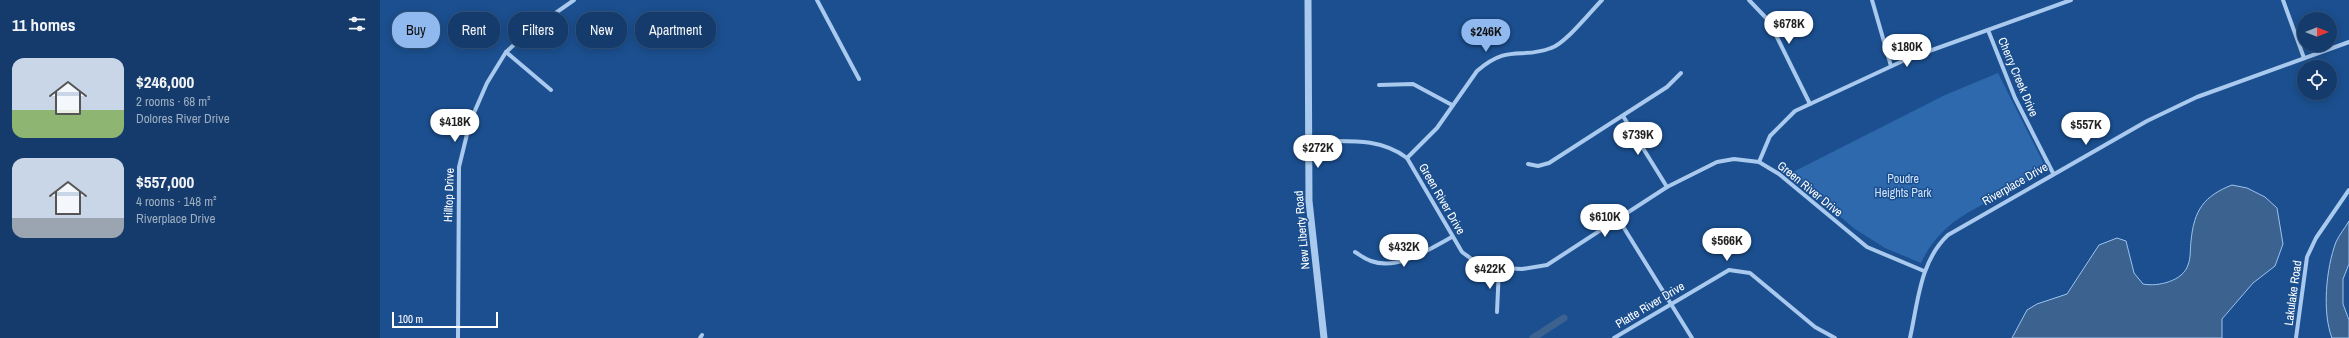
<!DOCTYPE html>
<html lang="en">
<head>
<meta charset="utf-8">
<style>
	body { margin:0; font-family:"Archivo Narrow",sans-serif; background:#1d4271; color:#f1f3f6; height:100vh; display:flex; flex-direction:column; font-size:15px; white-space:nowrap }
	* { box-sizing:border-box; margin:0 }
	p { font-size:13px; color:#9dadc1 }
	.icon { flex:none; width:22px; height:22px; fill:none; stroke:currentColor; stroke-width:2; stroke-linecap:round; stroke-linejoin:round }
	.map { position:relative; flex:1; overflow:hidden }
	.panel { display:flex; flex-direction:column; background:#143b6b; width:380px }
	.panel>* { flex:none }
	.banner { position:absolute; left:12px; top:12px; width:380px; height:36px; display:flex; gap:8px }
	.needle { width:26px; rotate:90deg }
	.controls { position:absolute; left:1917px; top:12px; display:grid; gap:8px }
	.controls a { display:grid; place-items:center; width:40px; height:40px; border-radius:50%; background:#143b6b; box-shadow:0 2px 10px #0003,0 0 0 1px #33557e; font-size:20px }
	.scale { position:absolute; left:12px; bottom:10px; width:106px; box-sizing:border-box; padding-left:4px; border:2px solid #fff; border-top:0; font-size:11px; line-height:14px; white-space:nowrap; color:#fff; -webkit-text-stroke:3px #1b4f8f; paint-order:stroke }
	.price { position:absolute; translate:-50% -34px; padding:0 9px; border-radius:14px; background:#fff; color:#222; font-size:13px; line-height:26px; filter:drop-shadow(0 1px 2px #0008) }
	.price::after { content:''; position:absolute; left:50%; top:24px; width:12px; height:9px; margin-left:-6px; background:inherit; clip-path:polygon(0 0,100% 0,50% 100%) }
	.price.current { background:#90b9f0; color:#111 }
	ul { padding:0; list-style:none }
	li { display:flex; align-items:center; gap:12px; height:100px; padding:0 12px }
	li span { display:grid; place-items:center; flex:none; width:112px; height:80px; border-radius:12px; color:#555 }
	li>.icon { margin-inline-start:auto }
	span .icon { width:48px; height:48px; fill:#fffc; stroke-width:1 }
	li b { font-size:17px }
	h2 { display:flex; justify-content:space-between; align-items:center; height:48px; padding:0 12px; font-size:17px }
	.tag { padding:0 14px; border-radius:16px; background:#143b6b; box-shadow:0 2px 10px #0003,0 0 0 1px #33557e; font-size:14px; line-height:36px }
	.tag.current { background:#90b9f0; color:#111 }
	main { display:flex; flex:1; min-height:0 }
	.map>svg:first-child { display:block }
	.green { fill:#2e69ad }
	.water { fill:#3c6290; stroke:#9cc4f0 }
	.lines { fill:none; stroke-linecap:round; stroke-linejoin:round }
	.canal { stroke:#3c6290; stroke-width:7 }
	.minor { stroke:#a9c9ee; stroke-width:4 }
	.tertiary { stroke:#a9c9ee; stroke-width:7 }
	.labels { text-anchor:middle; stroke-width:3; stroke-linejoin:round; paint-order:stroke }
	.street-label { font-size:12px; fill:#fff; stroke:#1b4f8f }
	.park-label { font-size:12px; fill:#cfe3fa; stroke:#1b4f8f }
</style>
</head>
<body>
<main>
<section class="panel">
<h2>11 homes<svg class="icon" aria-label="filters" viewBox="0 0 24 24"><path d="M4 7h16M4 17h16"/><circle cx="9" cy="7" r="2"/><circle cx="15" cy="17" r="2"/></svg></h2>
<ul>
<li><span style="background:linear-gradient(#c9d6e8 65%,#8fb573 0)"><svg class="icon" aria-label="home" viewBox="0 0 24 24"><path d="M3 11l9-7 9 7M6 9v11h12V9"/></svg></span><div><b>$246,000</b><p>2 rooms · 68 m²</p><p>Dolores River Drive</p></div></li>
<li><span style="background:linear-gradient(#c9d6e8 75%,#9aa5b1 0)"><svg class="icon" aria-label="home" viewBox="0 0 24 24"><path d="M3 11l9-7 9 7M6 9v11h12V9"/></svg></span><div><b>$557,000</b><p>4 rooms · 148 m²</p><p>Riverplace Drive</p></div></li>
</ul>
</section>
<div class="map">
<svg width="1969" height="338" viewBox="0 0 1969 338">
	<rect width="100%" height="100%" fill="#1b4f8f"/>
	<!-- green -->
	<path class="green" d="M1618 73 1663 162V170C1621 203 1566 208 1541 263L1505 248 1475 229 1409 174 1565 95Z"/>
	<!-- water -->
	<g class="water">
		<path d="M1852 185 1867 188 1885 197 1897 208 1903 244 1895 266 1873 283 1842 319V338H1632L1647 310 1657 304 1687 294 1719 245 1737 238 1746 241 1754 273 1763 284C1778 287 1803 281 1808 265 1811 258 1810 248 1811 241 1814 210 1824 196 1852 185Z"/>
		<path d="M1969 221V264L1963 279V304L1969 320V338H1952C1942 313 1946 268 1956 242 1959 235 1965 228 1969 221Z"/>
	</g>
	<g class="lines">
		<!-- canal -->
		<path class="canal" d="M1153 338 1184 318"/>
		<!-- minor -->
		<g class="minor">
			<path d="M437 0 479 79"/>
			<path d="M1369 0 1389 21 1430 104"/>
			<path d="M1492 0 1511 66"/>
			<path d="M1903 0 1924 58"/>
			<path d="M1608 30 1635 98 1673 173"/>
			<path d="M126 52 171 90"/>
			<path d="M999 85 1033 84 1072 105"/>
			<path d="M1243 116 1287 187"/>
			<path d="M929 141C964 142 998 136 1027 158L1082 252 1097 263 1119 268 1142 269 1167 265 1287 187 1337 162 1354 159 1379 162 1399 174 1487 247 1544 271"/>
			<path d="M1027 158 1057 128 1097 71C1129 43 1141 60 1171 48 1185 44 1211 11 1222 0"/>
			<path d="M1379 162 1390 136 1415 111 1527 59 1691 0"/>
			<path d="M1148 164 1158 166 1169 163 1287 87 1301 73"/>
			<path d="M1239 220 1312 338"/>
			<path d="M975 252C980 255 985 259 991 261 1018 271 1049 249 1072 237"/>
			<path d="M1117 312 1119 268"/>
			<path d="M78 338 79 167 90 122 107 83 126 52 147 33 194 0"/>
			<path d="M320 338 322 335"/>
			<path d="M1234 338 1349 270 1370 273 1435 327 1455 338"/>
			<path d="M1530 338C1538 302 1540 261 1568 235L1767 121 1817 97 1969 42"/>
			<path d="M1916 338 1927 257 1936 238 1969 190"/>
		</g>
		<!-- tertiary -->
		<path class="tertiary" d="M928 0 929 201 944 338"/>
	</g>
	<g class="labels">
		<!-- street labels -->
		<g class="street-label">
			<text transform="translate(1638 77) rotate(67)" y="4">Cherry Creek Drive</text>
			<text transform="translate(1635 184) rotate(-30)" y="4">Riverplace Drive</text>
			<text transform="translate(1430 189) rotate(39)" y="4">Green River Drive</text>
			<text transform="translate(69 195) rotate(-88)" y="4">Hilltop Drive</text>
			<text transform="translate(1062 199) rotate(60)" y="4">Green River Drive</text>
			<text transform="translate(922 230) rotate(-95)" y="4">New Liberty Road</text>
			<text transform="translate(1913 293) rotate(-82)" y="4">Lakulake Road</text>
			<text transform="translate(1270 305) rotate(-31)" y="4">Platte River Drive</text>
		</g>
		<!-- park labels -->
		<g class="park-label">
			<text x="1523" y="183">Poudre<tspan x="1523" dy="14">Heights Park</tspan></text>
		</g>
	</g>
</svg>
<div class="controls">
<a><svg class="needle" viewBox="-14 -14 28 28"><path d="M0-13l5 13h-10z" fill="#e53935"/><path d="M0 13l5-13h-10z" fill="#9dadc1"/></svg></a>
<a><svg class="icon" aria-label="locate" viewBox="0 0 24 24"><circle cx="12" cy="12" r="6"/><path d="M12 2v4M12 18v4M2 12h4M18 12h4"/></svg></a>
</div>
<div class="scale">100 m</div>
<b class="price" style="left:1409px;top:45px">$678K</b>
<b class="price current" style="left:1106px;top:53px">$246K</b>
<b class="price" style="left:1527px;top:68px">$180K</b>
<b class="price" style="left:75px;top:143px">$418K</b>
<b class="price" style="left:1706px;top:146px">$557K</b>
<b class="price" style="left:1258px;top:156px">$739K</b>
<b class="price" style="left:938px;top:169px">$272K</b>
<b class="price" style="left:1225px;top:238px">$610K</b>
<b class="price" style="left:1347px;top:262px">$566K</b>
<b class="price" style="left:1024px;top:268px">$432K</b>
<b class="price" style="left:1110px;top:290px">$422K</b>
<div class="banner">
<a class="tag current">Buy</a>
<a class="tag">Rent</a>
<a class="tag">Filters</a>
<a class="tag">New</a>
<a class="tag">Apartment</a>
</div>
</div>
</main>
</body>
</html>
